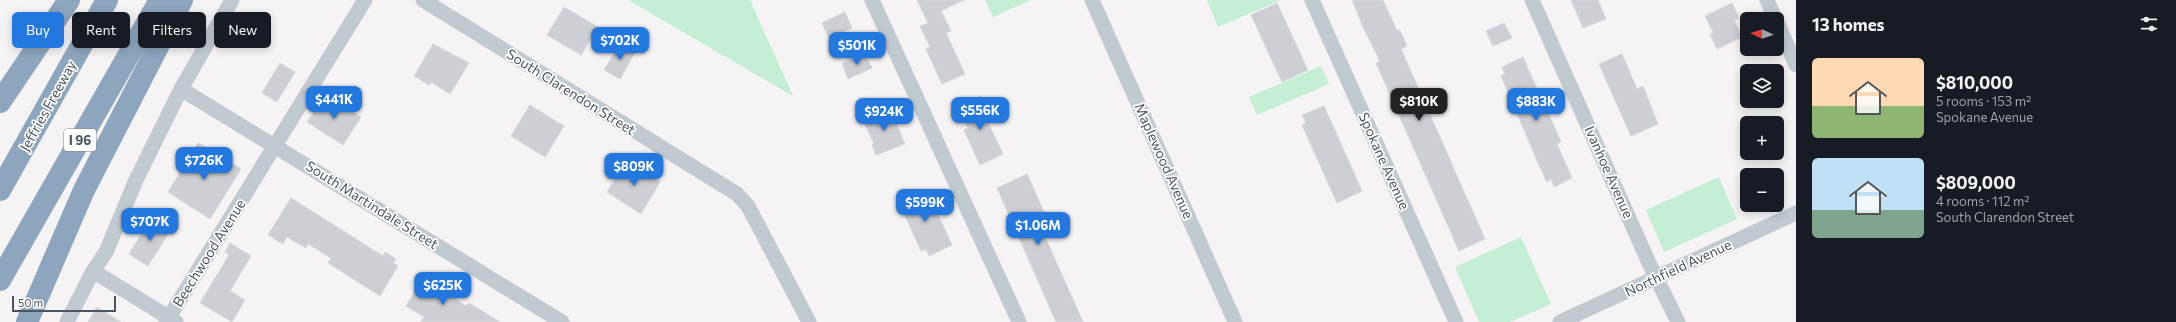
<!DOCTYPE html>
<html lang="en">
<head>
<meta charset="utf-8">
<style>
	body { margin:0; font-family:Commissioner,sans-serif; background:#242831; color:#f1f3f6; height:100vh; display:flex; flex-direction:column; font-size:15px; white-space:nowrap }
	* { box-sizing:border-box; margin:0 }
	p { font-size:13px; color:#9ea1a6 }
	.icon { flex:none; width:22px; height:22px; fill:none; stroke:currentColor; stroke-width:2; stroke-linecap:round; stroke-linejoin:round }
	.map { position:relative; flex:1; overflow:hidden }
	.side { display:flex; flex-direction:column; background:#171b24; width:380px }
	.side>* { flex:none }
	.hud { position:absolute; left:12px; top:12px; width:380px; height:36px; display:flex; gap:8px }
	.needle { width:26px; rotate:273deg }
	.tools { position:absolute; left:1740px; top:12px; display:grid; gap:8px }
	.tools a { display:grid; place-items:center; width:44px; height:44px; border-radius:6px; background:#171b24; box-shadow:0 2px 10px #0003; font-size:20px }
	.scale { position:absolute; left:12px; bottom:10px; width:104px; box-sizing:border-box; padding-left:4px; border:2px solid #4b5660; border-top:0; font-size:11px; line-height:14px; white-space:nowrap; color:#4b5660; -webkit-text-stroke:3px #fff; paint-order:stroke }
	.price { position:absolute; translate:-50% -34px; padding:0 9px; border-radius:8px; background:#2378df; color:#fff; font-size:13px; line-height:26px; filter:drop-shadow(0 1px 2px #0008) }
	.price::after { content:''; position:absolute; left:50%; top:24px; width:12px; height:9px; margin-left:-6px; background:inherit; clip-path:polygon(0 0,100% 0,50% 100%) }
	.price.on { background:#222; color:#fff }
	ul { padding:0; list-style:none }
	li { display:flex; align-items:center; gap:12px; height:100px; padding:0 16px }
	li span { display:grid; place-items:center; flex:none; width:112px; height:80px; border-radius:6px; color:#555 }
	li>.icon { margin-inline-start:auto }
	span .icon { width:48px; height:48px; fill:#fffc; stroke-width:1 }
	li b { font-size:17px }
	h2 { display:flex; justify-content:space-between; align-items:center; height:48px; padding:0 16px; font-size:17px }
	.chip { padding:0 14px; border-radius:6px; background:#171b24; box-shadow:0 2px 10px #0003; font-size:14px; line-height:36px }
	.chip.on { background:#2378df; color:#fff }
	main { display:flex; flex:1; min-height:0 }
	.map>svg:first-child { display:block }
	.green { fill:#c5efd4 }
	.building { fill:#cdcfd5; stroke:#d7d9de }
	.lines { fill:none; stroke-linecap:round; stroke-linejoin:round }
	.minor { stroke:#c2cad1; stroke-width:15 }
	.highway { stroke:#8da6be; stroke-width:22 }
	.labels { text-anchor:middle; stroke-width:3.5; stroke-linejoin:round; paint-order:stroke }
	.shield { fill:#fff; stroke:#818990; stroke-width:1 }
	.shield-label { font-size:13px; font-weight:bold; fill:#4b5660 }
	.street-label { font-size:14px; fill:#4b5660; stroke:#fff }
</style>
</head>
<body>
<main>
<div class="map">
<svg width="1796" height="322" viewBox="0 0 1796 322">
	<rect width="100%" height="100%" fill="#f5f3f3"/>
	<!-- green -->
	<g class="green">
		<path d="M628 0H750L793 96Z"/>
		<path d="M985 0H1031L993 17Z"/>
		<path d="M1207 0H1281L1218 27Z"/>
		<path d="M1321 66 1329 84 1257 115 1249 97Z"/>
		<path d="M1719 177 1737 219 1664 252 1646 210Z"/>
		<path d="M1521 237 1551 304 1510 322H1479L1455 267Z"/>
	</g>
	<!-- building -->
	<g class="building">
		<path d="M917 0H964L941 11 951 31 946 33 965 74 942 84 926 49 930 47 920 26 928 23Z"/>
		<path d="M1352 0H1383L1397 31 1400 30 1407 46 1401 49 1485 239 1459 251 1376 63 1380 61 1363 27Z"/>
		<path d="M1571 0H1598L1606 19 1583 28Z"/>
		<path d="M1277 3 1308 70 1282 82 1251 15Z"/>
		<path d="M1732 3 1739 18 1734 20 1742 37 1717 49 1710 34 1713 32 1705 16Z"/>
		<path d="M564 7 598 27 581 55 547 35Z"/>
		<path d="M845 12 852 28 829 39 822 23Z"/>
		<path d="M1504 23 1512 38 1493 46 1486 31Z"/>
		<path d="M621 42 636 51 620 79 604 70Z"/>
		<path d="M433 44 469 63 450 94 431 82 429 85 414 76Z"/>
		<path d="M864 53 872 68 848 79 842 63Z"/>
		<path d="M1622 54 1637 89 1643 86 1658 124 1631 136 1599 64Z"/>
		<path d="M1523 57 1537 89 1534 90 1543 110 1546 108 1561 142 1557 144 1572 178 1554 187 1551 179 1547 182 1538 163 1501 76 1505 74 1502 67Z"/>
		<path d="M280 63 295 72 277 102 262 93Z"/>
		<path d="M325 96 361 117 343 145 307 122Z"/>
		<path d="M981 96 988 112 984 114 1003 154 980 165 964 130 968 128 958 107Z"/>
		<path d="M530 105 564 126 545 157 511 136Z"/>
		<path d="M1324 106 1362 191 1337 203 1302 125 1306 123 1302 115Z"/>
		<path d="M890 108 905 144 876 155 872 145 874 144 863 120Z"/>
		<path d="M198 143 241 169 210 219 168 192Z"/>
		<path d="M626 161 660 182 641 214 607 192Z"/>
		<path d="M1027 174 1051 228 1043 232 1083 322H1056L997 188Z"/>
		<path d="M926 189 952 245 929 256 926 249 921 251 899 202Z"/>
		<path d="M291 198 383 256 385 252 396 259 393 263 398 266 380 296 328 263 331 258 308 244 306 248 287 237 283 244 268 235Z"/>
		<path d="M151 219 170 231 148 266 129 254Z"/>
		<path d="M230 243 251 256 230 291 245 300 232 322 200 303 229 255 225 252Z"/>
		<path d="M425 275 440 284 438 288 466 306 469 303 500 322H421L424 317 406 306Z"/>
		<path d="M97 307 121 322H88Z"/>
	</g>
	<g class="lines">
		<!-- minor -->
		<g class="minor">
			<path d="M423 0 737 194 748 206 809 322"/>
			<path d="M872 0 1019 322"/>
			<path d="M1092 0 1235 322"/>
			<path d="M1312 0 1456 322"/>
			<path d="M1532 0 1649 263 1678 322"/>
			<path d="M1767 0 1775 19"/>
			<path d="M1777 22 1796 65"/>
			<path d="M181 89 562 322"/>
			<path d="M93 271 176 322"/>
			<path d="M67 322 93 271 106 252 136 180 181 89 232 0"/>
			<path d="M166 322 365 0"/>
			<path d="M1560 322 1796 213"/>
		</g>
		<!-- highway -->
		<g class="highway">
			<path d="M0 102 69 0"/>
			<path d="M0 190 107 0"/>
			<path d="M0 280 160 0"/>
			<path d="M27 322 84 190 182 0"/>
		</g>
	</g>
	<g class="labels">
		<!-- shield labels -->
		<rect class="shield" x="64" y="129" width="32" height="22" rx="3"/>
		<g class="shield-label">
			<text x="80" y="145">I 96</text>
		</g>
		<!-- street labels -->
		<g class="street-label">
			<text transform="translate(571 92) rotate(32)" y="5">South Clarendon Street</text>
			<text transform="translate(48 106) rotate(-61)" y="5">Jeffries Freeway</text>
			<text transform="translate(1164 161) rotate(66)" y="5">Maplewood Avenue</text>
			<text transform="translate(1384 161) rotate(66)" y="5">Spokane Avenue</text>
			<text transform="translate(1609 172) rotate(66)" y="5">Ivanhoe Avenue</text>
			<text transform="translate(372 205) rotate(32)" y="5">South Martindale Street</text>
			<text transform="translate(209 253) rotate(-58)" y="5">Beechwood Avenue</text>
			<text transform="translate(1678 268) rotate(-25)" y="5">Northfield Avenue</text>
		</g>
	</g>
</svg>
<div class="tools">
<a><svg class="needle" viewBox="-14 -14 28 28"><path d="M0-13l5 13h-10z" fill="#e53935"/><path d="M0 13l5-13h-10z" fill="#9ea1a6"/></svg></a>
<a><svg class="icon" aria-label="layers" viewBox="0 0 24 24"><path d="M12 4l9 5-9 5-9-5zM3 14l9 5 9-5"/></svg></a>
<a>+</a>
<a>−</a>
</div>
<div class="scale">50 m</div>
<b class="price" style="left:620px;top:61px">$702K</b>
<b class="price" style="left:857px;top:66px">$501K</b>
<b class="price" style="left:334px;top:120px">$441K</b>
<b class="price on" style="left:1419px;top:122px">$810K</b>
<b class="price" style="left:1536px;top:122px">$883K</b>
<b class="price" style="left:980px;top:131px">$556K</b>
<b class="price" style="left:884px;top:132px">$924K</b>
<b class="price" style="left:204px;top:181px">$726K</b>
<b class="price" style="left:634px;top:187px">$809K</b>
<b class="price" style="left:925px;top:223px">$599K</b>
<b class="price" style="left:150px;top:242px">$707K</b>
<b class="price" style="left:1038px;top:246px">$1.06M</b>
<b class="price" style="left:443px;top:306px">$625K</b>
<div class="hud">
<a class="chip on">Buy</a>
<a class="chip">Rent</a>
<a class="chip">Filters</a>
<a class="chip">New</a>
</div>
</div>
<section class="side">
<h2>13 homes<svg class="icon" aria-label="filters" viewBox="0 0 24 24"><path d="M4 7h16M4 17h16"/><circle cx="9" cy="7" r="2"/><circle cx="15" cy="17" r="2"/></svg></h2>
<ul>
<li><span style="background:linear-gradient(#ffd9b3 60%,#8fb573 0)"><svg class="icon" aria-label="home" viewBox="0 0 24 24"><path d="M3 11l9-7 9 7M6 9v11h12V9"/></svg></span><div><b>$810,000</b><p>5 rooms · 153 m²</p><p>Spokane Avenue</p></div></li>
<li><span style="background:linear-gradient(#bfe0f5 65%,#7fa58c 0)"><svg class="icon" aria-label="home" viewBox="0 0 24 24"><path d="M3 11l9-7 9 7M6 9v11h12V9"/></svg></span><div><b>$809,000</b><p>4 rooms · 112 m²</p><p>South Clarendon Street</p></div></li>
</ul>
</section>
</main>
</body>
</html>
